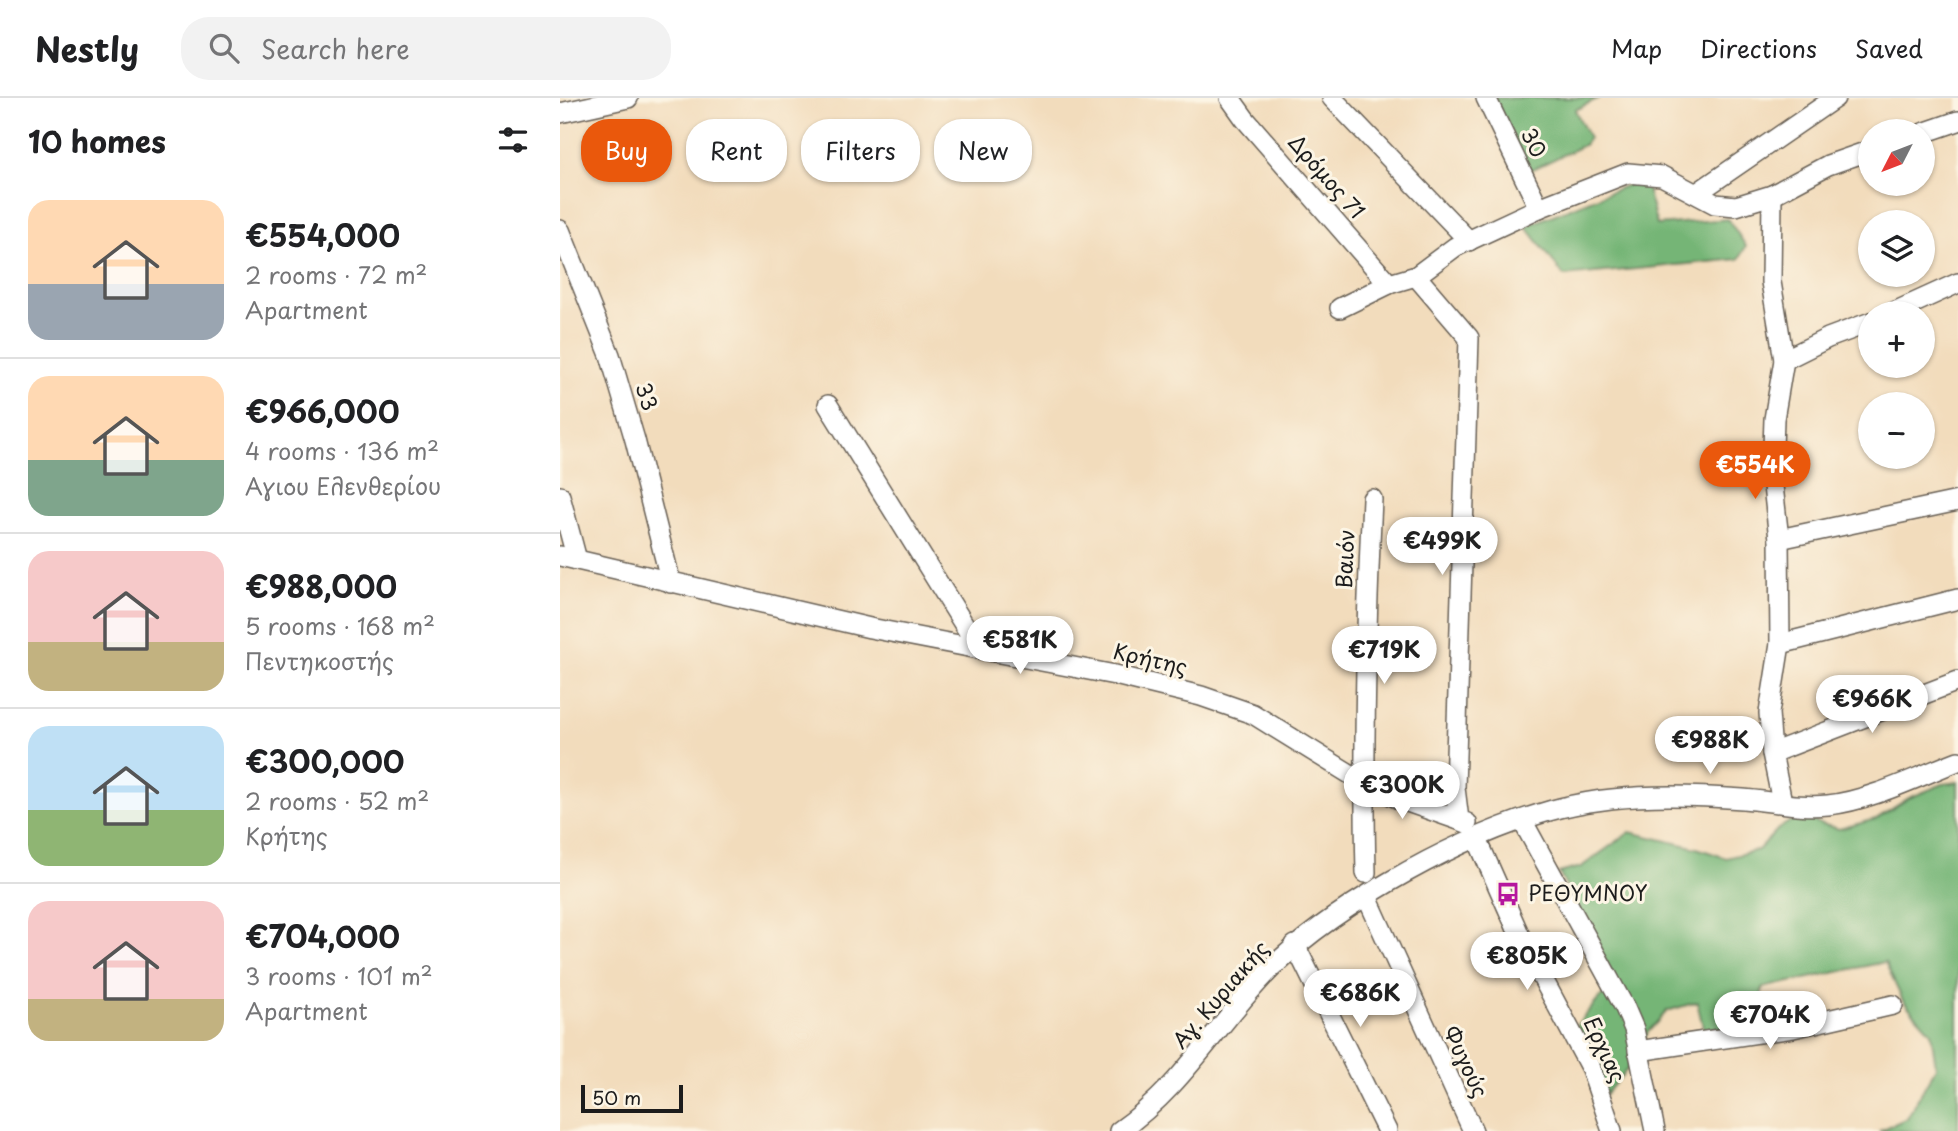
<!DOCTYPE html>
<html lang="en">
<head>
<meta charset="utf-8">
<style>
	body { margin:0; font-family:"Playpen Sans",sans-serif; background:#f2f2f2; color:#202124; height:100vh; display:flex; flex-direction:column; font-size:26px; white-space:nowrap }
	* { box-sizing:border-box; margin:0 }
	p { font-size:23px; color:#757577 }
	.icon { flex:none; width:38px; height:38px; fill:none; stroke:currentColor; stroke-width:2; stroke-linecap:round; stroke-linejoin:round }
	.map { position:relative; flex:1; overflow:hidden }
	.details { display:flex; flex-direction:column; background:#fff; width:560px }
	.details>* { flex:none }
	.hud { position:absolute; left:21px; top:21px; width:665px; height:63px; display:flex; gap:14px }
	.needle { width:46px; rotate:228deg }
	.fabs { position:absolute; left:1298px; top:21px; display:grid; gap:14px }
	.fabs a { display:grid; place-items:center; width:77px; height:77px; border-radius:50%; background:#fff; box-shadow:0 2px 5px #0004; font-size:35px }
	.scale { position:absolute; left:21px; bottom:18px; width:102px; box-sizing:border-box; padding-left:7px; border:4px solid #1c1c1c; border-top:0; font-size:19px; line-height:24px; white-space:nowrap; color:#1c1c1c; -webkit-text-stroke:5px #fcf5e5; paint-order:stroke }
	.price { position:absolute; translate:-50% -60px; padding:0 16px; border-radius:24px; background:#fff; color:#222; font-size:23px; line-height:46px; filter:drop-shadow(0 2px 4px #0008) }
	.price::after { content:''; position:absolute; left:50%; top:42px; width:21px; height:16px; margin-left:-10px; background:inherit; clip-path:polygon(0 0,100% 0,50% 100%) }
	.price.on { background:#ea580c; color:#fff }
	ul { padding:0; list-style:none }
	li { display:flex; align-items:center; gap:21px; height:175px; padding:0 28px }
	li+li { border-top:2px solid #e0e0e0 }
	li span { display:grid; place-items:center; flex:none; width:196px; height:140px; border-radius:21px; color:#555 }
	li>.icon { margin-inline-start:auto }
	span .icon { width:84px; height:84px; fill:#fffc; stroke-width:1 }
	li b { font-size:30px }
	h2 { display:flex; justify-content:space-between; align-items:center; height:84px; padding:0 28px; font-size:30px }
	.chip { padding:0 24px; border-radius:28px; background:#fff; box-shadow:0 2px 5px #0004; font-size:24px; line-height:63px }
	.chip.on { background:#ea580c; color:#fff }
	header { display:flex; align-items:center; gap:42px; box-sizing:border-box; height:98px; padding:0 35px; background:#fff; border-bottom:2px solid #e0e0e0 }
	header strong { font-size:33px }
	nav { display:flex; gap:38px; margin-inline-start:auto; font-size:24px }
	.search { width:490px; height:63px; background:#f2f2f2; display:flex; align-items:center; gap:18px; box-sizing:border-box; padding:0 24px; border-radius:28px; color:#757577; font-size:26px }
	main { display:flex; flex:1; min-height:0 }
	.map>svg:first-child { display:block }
	.forest { fill:#75b576; stroke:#486849; stroke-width:2 }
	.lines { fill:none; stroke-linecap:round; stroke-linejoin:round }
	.minor-casing { stroke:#675f54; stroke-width:22 }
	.minor { stroke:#fff; stroke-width:19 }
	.labels { text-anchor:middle; stroke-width:6; stroke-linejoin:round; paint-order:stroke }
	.street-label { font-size:21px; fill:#1c1c1c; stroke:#fcf5e5 }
	.poi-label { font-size:21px; fill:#1c1c1c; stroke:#fcf5e5; text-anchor:start }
</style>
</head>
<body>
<header>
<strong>Nestly</strong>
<div class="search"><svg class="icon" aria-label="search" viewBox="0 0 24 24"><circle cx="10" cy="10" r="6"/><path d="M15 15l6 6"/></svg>Search here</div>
<nav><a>Map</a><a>Directions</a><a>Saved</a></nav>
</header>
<main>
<section class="details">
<h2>10 homes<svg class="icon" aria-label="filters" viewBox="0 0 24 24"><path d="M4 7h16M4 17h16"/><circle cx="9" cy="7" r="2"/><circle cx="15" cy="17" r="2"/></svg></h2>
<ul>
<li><span style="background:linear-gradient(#ffd9b3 60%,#9aa5b1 0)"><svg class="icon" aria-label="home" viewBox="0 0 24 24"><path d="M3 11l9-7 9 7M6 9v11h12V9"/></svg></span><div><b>€554,000</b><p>2 rooms · 72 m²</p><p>Apartment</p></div></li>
<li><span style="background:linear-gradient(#ffd9b3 60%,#7fa58c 0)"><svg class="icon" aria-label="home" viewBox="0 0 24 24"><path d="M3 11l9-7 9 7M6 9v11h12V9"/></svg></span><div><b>€966,000</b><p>4 rooms · 136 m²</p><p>Αγιου Ελενθερίου</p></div></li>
<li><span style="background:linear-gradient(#f6c9c9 65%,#c2b280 0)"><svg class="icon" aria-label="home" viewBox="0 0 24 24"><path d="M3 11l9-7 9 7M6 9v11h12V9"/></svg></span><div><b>€988,000</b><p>5 rooms · 168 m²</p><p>Πεντηκοστής</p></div></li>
<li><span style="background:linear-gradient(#bfe0f5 60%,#8fb573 0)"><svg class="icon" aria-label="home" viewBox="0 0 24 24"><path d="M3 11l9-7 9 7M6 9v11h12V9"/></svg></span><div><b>€300,000</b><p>2 rooms · 52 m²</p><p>Κρήτης</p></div></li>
<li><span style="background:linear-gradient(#f6c9c9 70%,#c2b280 0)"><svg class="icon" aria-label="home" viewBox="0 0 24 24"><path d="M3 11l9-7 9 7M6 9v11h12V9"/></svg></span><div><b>€704,000</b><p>3 rooms · 101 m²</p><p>Apartment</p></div></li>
</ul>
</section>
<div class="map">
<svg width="1398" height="1033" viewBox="0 0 1398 1033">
	<rect width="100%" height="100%" fill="#fcf5e5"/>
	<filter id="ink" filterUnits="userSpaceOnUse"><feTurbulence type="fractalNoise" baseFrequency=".0143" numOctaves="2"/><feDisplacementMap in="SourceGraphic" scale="14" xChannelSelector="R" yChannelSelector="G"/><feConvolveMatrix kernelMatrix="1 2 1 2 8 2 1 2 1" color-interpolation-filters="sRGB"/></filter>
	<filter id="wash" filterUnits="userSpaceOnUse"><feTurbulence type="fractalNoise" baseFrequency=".00686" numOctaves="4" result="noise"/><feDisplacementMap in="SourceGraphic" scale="28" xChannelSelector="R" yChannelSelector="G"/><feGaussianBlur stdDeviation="1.57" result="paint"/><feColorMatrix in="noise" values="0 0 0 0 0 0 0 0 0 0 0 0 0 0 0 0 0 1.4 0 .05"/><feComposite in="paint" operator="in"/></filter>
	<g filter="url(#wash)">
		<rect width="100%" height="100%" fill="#f2dcbc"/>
		<!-- forest -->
		<g class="forest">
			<path d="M934 0H1039L1015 12 1029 40 1024 47 969 73Z"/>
			<path d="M1085 84 1097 127 1168 121 1186 148 1179 161 1004 178 966 128 1070 86Z"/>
			<path d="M1398 684V1033H1319L1347 1020 1376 969 1371 934 1343 903 1325 864 1202 890V925L1144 933 1137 904 1107 913 1088 934 1071 967 1046 996 1016 928 1055 882 999 775 1021 769 1070 734 1137 750 1166 760 1198 752 1218 731 1237 719 1279 731 1316 721 1349 700 1383 686Z"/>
		</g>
	</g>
	<g filter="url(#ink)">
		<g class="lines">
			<!-- minor casing -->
			<g class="minor-casing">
				<g id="minor">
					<path d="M670 0 685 21 829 186"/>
					<path d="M772 0 909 143"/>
					<path d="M926 0 979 110"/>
					<path d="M0 15 68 0"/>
					<path d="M1363 35 1398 23"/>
					<path d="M1137 95 1275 0"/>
					<path d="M1212 97 1211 184 1224 262 1214 321 1212 379 1219 441 1220 546 1209 615 1212 655 1222 704"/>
					<path d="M0 132 50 257 75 342 111 485"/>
					<path d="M856 178 909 240 895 690 899 722 907 725"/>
					<path d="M780 210 829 186 856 178 895 149 979 110 1068 75 1102 78 1155 106 1176 108 1212 97 1268 67 1311 52"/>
					<path d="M1332 215 1398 185"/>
					<path d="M1224 262 1268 240 1311 224"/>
					<path d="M268 307 418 549"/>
					<path d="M0 398 17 462"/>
					<path d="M1219 441 1398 403"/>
					<path d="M0 458 310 530 555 577 641 598 693 616 798 681 839 701 899 722"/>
					<path d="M1220 546 1398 501"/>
					<path d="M1212 655 1398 583"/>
					<path d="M962 722 1065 910 1074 931 1095 1033"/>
					<path d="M917 741 960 838 1031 971 1052 1033"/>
					<path d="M806 775C803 650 806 526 812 401"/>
					<path d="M807 799 913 1033"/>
					<path d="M735 847 827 1033"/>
					<path d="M1078 953 1233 930 1333 907"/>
					<path d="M559 1033C618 993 652 934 699 883 762 814 889 744 979 716 1044 695 1115 696 1183 701 1211 703 1240 710 1268 707 1309 703 1359 678 1398 663"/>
				</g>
			</g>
			<!-- minor -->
			<use href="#minor" class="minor"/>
		</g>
	</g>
	<!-- icons -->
	<defs>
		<g id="bus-bare" transform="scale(1.89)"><path d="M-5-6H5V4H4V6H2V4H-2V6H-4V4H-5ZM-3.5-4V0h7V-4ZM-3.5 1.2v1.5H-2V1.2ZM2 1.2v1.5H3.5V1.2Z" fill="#b5179e" stroke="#fcf5e5" stroke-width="2.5" paint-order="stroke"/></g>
	</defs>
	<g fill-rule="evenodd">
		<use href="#bus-bare" x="948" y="796"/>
	</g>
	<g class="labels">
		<!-- street labels -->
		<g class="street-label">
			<text transform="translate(973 45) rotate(64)" y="7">30</text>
			<text transform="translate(766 79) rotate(49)" y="7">Δρόμος 71</text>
			<text transform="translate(86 299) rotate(73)" y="7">33</text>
			<text transform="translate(786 461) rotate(-87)" y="7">Βαιόν</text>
			<text transform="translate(590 562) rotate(13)" y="7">Κρήτης</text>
			<text transform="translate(661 897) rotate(-49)" y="7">Αγ. Κυριακής</text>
			<text transform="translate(1044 952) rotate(65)" y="7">Ερχιας</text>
			<text transform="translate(905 964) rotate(65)" y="7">Φυγούς</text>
		</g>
		<!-- poi labels -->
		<g class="poi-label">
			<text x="968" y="803">ΡΕΘΥΜΝΟΥ</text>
		</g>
	</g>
</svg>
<div class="fabs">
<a><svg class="needle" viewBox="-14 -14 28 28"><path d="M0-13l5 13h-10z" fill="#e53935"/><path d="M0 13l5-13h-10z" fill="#757577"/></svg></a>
<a><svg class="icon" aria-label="layers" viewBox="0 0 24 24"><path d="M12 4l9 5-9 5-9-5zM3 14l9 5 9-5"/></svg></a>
<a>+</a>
<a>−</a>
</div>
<div class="scale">50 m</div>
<b class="price on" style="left:1195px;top:403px">€554K</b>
<b class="price" style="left:882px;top:479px">€499K</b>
<b class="price" style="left:460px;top:578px">€581K</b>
<b class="price" style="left:824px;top:588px">€719K</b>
<b class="price" style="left:1312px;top:637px">€966K</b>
<b class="price" style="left:1150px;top:678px">€988K</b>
<b class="price" style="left:842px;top:723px">€300K</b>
<b class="price" style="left:967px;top:894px">€805K</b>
<b class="price" style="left:800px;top:931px">€686K</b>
<b class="price" style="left:1210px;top:953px">€704K</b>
<div class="hud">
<a class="chip on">Buy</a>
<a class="chip">Rent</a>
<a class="chip">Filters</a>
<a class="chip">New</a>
</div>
</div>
</main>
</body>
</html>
